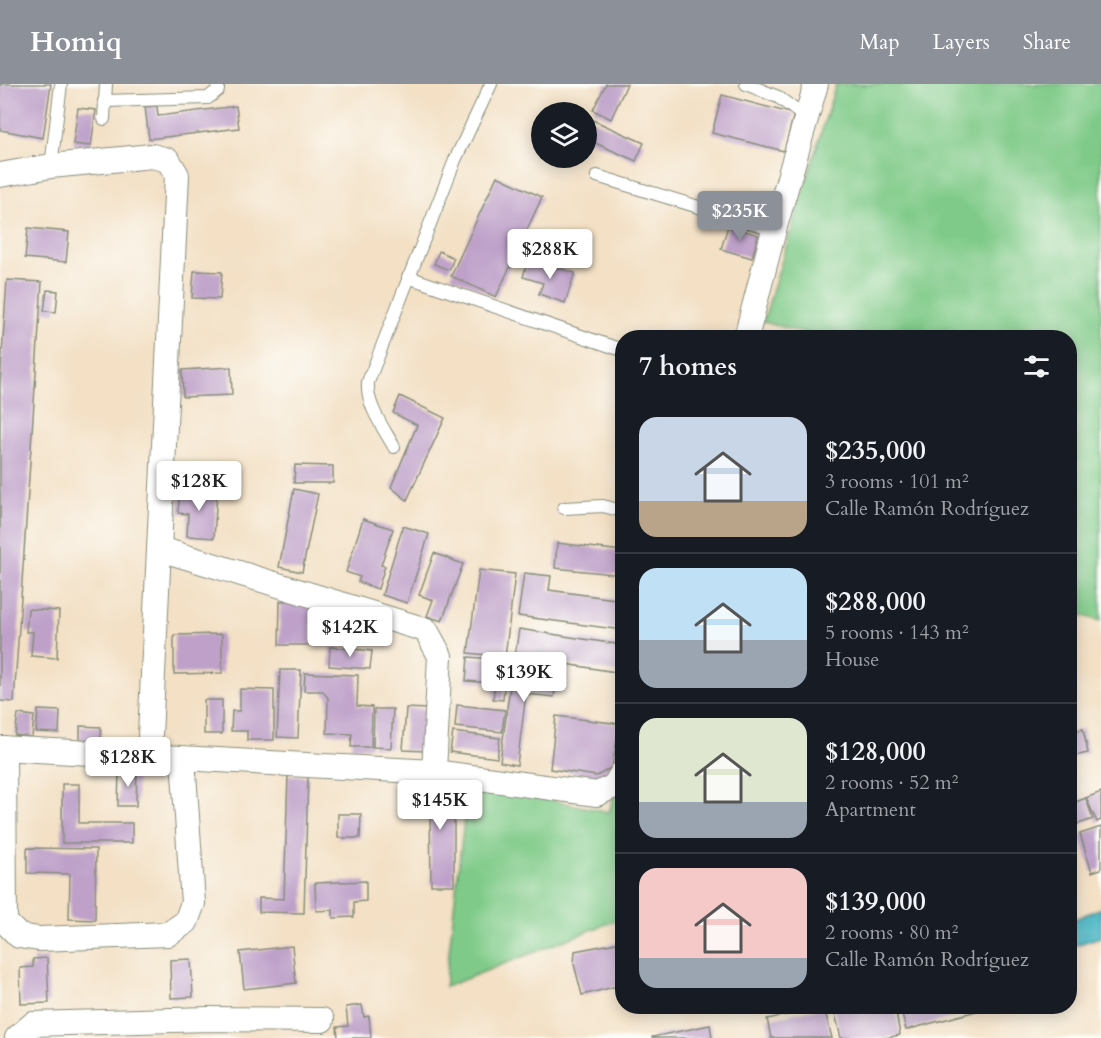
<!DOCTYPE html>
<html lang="en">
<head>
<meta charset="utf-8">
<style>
	body { margin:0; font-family:Cardo,serif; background:#242831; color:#f1f3f6; height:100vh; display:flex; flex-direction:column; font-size:22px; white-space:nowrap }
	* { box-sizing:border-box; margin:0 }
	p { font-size:20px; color:#9ea1a6 }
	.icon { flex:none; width:33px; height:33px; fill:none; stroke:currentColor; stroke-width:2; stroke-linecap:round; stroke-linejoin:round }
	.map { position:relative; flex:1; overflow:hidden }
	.side { position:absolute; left:615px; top:246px; width:462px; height:684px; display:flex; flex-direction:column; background:#171b24; border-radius:24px; box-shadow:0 3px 15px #0003 }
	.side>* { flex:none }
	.buttons { position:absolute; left:531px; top:18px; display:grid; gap:12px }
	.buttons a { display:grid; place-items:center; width:66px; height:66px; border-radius:50%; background:#171b24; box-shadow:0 3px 15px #0003; font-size:30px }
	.price { position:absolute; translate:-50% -51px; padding:0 14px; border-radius:6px; background:#fff; color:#222; font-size:20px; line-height:39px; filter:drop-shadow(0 2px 3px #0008) }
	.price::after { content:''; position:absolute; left:50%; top:36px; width:18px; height:14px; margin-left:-9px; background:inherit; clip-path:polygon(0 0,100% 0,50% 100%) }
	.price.active { background:#8c9099; color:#fff }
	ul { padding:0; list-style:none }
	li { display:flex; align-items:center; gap:18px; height:150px; padding:0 24px }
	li+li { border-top:2px solid #363941 }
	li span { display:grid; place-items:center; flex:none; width:168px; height:120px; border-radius:18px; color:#555 }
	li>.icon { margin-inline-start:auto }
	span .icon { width:72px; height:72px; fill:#fffc; stroke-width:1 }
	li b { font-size:26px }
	h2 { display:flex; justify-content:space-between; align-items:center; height:72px; padding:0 24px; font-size:26px }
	header { display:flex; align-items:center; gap:36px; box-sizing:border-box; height:84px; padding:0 30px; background:#8c9099; color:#fff }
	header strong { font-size:28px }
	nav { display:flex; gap:33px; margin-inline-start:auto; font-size:21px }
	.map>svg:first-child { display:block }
	.green { fill:#7fca88; stroke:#4f845e; stroke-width:1.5 }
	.water { fill:#49b6c4; stroke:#347a7c; stroke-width:1.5 }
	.building { fill:#bea0c9 }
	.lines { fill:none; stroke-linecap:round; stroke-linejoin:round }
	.service-casing { stroke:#898e7c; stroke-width:14 }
	.minor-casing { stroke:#898e7c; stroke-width:26 }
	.service { stroke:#fff; stroke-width:12 }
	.minor { stroke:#fff; stroke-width:24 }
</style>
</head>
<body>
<header>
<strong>Homiq</strong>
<nav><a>Map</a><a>Layers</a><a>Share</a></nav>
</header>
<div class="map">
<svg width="1101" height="954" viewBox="0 0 1101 954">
	<rect width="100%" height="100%" fill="#fdfcf7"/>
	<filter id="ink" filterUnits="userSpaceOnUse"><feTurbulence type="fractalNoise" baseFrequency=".0167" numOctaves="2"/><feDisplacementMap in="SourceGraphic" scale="12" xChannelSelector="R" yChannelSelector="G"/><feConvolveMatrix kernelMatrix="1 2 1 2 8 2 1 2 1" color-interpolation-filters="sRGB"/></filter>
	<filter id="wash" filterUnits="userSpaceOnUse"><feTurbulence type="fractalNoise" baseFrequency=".008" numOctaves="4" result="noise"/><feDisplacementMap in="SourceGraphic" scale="24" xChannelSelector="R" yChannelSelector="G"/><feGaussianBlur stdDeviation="1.35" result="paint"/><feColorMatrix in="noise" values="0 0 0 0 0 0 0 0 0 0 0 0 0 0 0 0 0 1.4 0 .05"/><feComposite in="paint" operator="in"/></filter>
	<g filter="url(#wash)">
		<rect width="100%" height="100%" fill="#f3e0c5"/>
		<!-- green -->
		<g class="green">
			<path d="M836 0H1101V537L1070 528V254L820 253 763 238Z"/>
			<path d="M622 688V834L445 903 468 700 609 728Z"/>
		</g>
		<!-- water -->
		<path class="water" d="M1101 824V853L1070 863V837Z"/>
		<g id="blocks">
			<!-- building -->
			<g class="building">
				<path d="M0 0H51L43 54 0 46Z"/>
				<path d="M606 0H627L611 35 593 26Z"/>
				<path d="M722 11 794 30 784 67 712 49Z"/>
				<path d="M157 22 158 32 236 22 239 44 149 55 145 23Z"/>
				<path d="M78 24 96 26 91 62 73 60Z"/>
				<path d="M586 33 644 59 636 77 586 55Z"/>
				<path d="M497 92 542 113 496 213 451 192Z"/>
				<path d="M728 142 758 151 752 174 721 165Z"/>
				<path d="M28 144 69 148 66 178 25 174Z"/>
				<path d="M439 167 454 174 449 186 434 180Z"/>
				<path d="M528 175 575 189 565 219 539 210 543 199 523 193Z"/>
				<path d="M194 187 222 188 220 215 192 214Z"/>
				<path d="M7 196 42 198 14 618 0 617V300Z"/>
				<path d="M47 206 58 207 56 228 44 227Z"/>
				<path d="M231 283 232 311 183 313 182 286Z"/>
				<path d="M400 312 445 334 407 416 391 403 417 341 393 329Z"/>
				<path d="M295 381 333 382V399H294Z"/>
				<path d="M294 405 318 410 302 488 279 483Z"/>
				<path d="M180 406 217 408 214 454 187 452 188 430 178 429Z"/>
				<path d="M363 435 393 445 381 481 385 482 378 505 358 498 360 493 346 488Z"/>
				<path d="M403 442 429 450 407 519 382 511Z"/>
				<path d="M557 459 622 467V491L555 484Z"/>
				<path d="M434 469 463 480 442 537 427 532 433 516 419 511Z"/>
				<path d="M479 486 515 490 505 573 468 569Z"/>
				<path d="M524 489 551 492 549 506 622 516V546L518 532Z"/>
				<path d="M280 517H311V561H279Z"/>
				<path d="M28 525 59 527 57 574 31 572 33 548H26Z"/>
				<path d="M519 545 622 561V589L515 572Z"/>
				<path d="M222 550V589L174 590V551Z"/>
				<path d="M330 563 372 567 370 585 329 582Z"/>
				<path d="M468 573 506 576 503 616 493 615 495 599 466 597Z"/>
				<path d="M513 579 558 584 554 613 526 610 517 681 500 678Z"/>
				<path d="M280 586H301L298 654 277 653Z"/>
				<path d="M305 589 358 591 357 622 372 623 371 663H351L352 650 327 649 328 614 323 607H304Z"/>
				<path d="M240 605 274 606V656H247V647H231L232 627H240Z"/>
				<rect x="204" y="616" width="18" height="34"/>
				<path d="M457 621 505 626 502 648 455 643Z"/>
				<path d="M406 624 428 625 425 667 403 666Z"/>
				<path d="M374 625H393L391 664 373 663Z"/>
				<path d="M38 626 60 627 59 649 36 648Z"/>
				<path d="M18 630 34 632 32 653 15 651Z"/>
				<path d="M556 632 620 640 612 683 597 692 550 685Z"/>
				<path d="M80 642 101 643V661L80 660Z"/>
				<path d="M1083 645 1088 669 1070 673V648Z"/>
				<path d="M453 648 500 654 497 674 450 668Z"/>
				<path d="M119 686H137L136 722H118Z"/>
				<path d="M288 691 308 692 304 829 259 828V814L284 815Z"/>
				<path d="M62 700H79V739H132V759H62Z"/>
				<path d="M414 704H454V801H431L430 726H414Z"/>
				<path d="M1101 708V736L1097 738 1086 714Z"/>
				<path d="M1086 714 1093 735 1070 743V720Z"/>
				<path d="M338 730H361L360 754H338Z"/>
				<path d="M1101 743V785L1092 788 1080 750Z"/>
				<path d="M27 764 96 765 95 836 69 835 70 790 27 789Z"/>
				<path d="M366 797V817L354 818V833L333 834V826L316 827 315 799Z"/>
				<path d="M622 858V901L582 911 574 880 575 867Z"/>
				<path d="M292 862 296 899 244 905 240 868Z"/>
				<path d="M47 874 49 919 21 920 20 884 33 883V875Z"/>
				<path d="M191 875 193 913 171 914 170 876Z"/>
				<path d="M362 921 364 933 369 932 371 954H338L337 943 348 942 346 923Z"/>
				<path d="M833 922H895L900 951 886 954H841Z"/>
				<path d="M900 922H983L984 925 906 946Z"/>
				<path d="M824 923 832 954H771L767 935Z"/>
				<path d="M710 941 712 954H652V953Z"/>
			</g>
		</g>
	</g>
	<g filter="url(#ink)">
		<use href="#blocks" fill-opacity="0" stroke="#898e7c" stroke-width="1.5"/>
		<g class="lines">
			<!-- service casing -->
			<g class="service-casing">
				<g id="service">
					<path d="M746 0 778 13 806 34"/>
					<path d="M104 17 208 14 218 6V0"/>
					<path d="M104 35 106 0"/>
					<path d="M51 82 61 0"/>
					<path d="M597 92 774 146"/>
					<path d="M408 193 622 266"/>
					<path d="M394 363C383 343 366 321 368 298L455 76 491 0"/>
					<path d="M564 424 603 422 622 427"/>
				</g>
			</g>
			<!-- minor casing -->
			<g class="minor-casing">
				<g id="minor">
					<path d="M0 91 51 82 152 72 168 76 177 91 149 673"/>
					<path d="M746 254 774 146 816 0"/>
					<path d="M160 465 426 546 440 572 434 688"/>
					<path d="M0 664 434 688 597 710 614 702 622 689"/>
					<path d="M4 664 5 838 19 852 39 855 168 850 186 838 193 819 183 675"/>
					<path d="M17 954 33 940 208 935 322 936"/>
				</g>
			</g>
			<!-- service -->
			<use href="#service" class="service"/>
			<!-- minor -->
			<use href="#minor" class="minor"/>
		</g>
	</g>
</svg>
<div class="buttons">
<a><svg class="icon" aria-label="layers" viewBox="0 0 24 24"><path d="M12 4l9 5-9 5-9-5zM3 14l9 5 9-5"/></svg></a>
</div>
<b class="price active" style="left:740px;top:158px">$235K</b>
<b class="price" style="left:550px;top:196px">$288K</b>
<b class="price" style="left:199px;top:428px">$128K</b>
<b class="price" style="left:350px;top:574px">$142K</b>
<b class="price" style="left:524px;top:619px">$139K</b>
<b class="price" style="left:128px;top:704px">$128K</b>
<b class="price" style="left:440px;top:747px">$145K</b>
<section class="side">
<h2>7 homes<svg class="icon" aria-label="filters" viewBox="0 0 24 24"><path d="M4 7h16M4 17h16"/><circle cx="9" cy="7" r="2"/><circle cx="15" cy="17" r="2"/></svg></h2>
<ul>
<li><span style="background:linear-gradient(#c9d6e8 70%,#b9a48a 0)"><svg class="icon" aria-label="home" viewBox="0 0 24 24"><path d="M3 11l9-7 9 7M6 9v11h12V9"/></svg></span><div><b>$235,000</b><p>3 rooms · 101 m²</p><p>Calle Ramón Rodríguez</p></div></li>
<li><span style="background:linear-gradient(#bfe0f5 60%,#9aa5b1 0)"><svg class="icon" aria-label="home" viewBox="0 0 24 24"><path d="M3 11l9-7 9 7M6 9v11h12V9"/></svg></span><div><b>$288,000</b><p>5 rooms · 143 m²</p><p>House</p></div></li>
<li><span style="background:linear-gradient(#dfe7d0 70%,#9aa5b1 0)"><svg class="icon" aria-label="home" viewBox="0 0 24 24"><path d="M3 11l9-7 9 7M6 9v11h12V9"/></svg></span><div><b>$128,000</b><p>2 rooms · 52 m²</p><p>Apartment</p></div></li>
<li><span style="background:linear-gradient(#f6c9c9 75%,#9aa5b1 0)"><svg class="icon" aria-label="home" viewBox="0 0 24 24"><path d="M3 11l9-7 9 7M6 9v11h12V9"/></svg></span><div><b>$139,000</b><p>2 rooms · 80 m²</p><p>Calle Ramón Rodríguez</p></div></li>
</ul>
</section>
</div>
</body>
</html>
